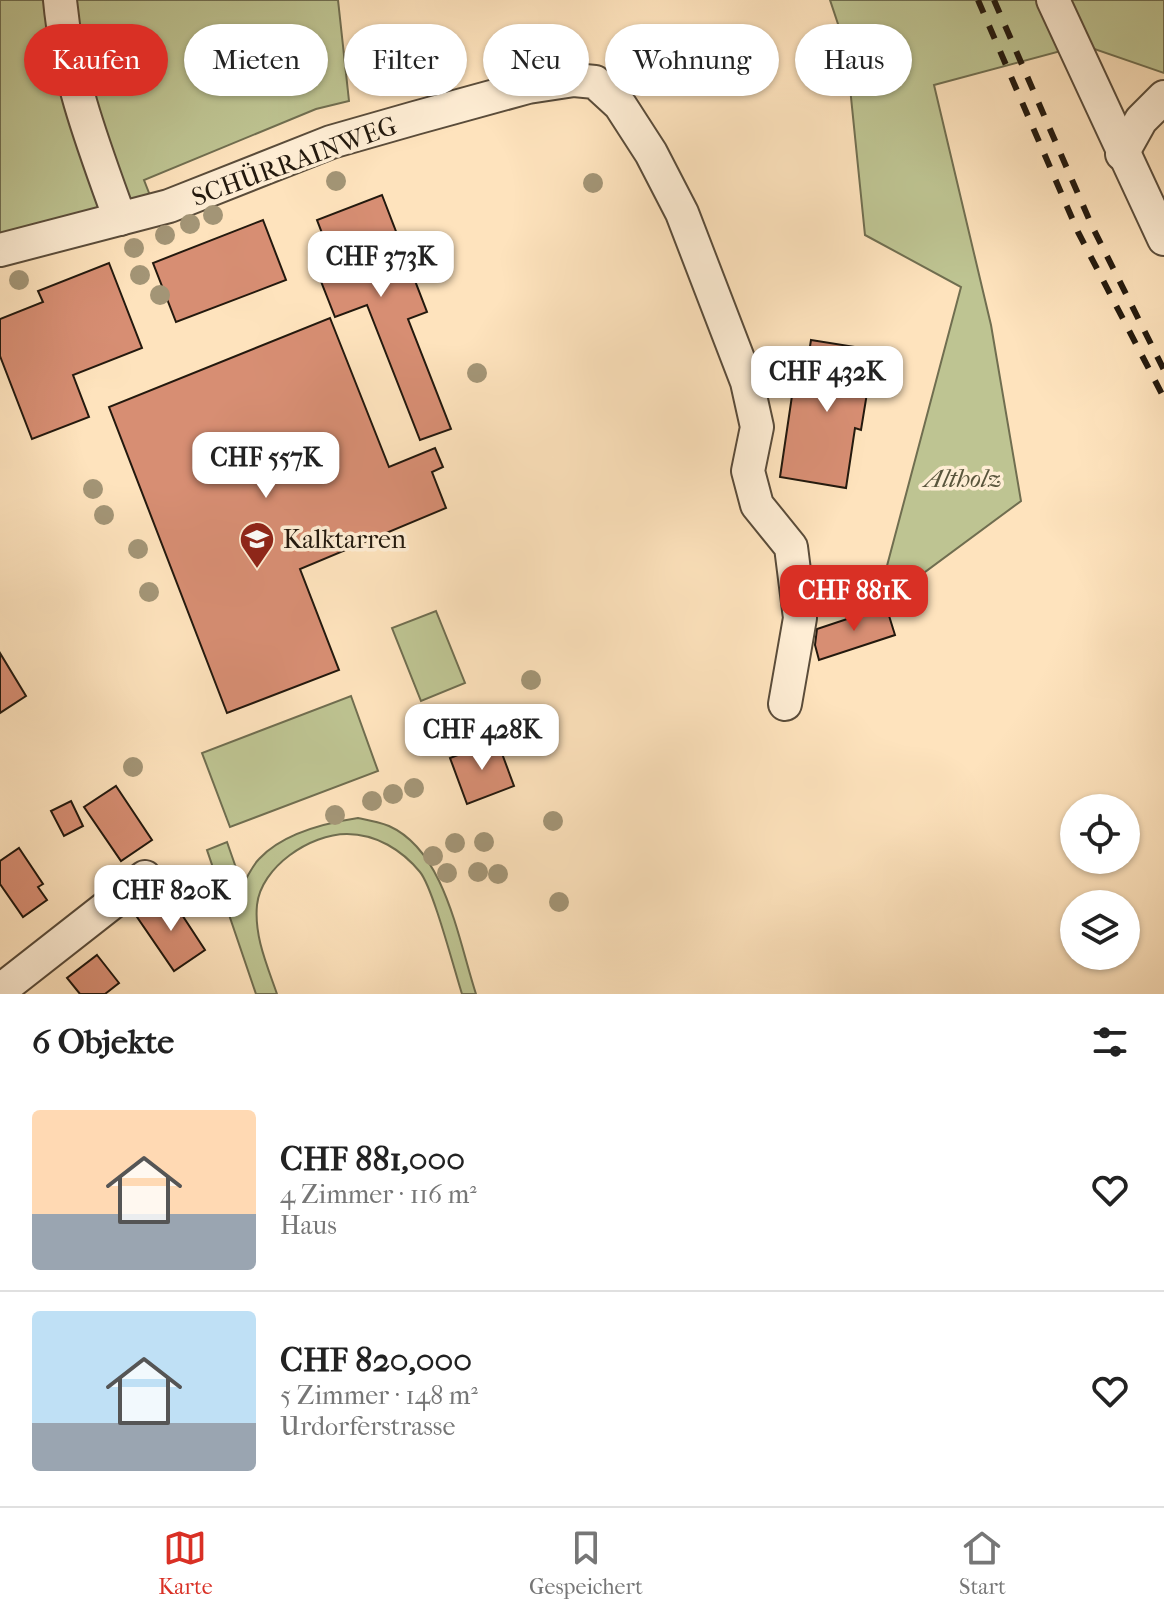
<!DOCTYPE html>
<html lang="de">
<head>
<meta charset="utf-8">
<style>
	body { margin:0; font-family:"IM FELL French Canon",serif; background:#f6f6f6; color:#222; height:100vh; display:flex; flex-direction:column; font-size:30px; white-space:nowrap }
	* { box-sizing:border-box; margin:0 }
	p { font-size:26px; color:#767676 }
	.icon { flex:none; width:44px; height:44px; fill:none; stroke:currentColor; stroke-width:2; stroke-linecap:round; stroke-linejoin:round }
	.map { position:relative; height:994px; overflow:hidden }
	.panel { display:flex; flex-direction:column; background:#fff; flex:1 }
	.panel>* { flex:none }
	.banner { position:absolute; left:24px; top:24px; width:1116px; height:72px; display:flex; gap:16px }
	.buttons { position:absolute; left:1060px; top:794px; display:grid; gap:16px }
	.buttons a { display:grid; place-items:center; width:80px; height:80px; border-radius:50%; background:#fff; box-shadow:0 2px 6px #0004; font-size:40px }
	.price { position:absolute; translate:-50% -68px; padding:0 18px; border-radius:16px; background:#fff; color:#222; font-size:26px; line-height:52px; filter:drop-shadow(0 2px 4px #0008) }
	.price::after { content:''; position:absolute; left:50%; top:48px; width:24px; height:18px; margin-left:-12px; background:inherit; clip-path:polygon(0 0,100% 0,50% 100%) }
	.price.on { background:#d93025; color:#fff }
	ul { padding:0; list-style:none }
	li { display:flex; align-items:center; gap:24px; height:200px; padding:0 32px }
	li+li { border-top:2px solid #e0e0e0 }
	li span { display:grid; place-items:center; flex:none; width:224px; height:160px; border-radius:8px; color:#555 }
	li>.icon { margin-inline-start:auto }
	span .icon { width:96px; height:96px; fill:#fffc; stroke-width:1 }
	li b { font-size:34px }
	h2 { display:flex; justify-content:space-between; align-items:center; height:96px; padding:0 32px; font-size:34px }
	.chip { padding:0 28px; border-radius:36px; background:#fff; box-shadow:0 2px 6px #0004; font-size:28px; line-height:72px }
	.chip.on { background:#d93025; color:#fff }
	.menu { display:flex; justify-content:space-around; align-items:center; height:112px; border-top:2px solid #e0e0e0; background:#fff; font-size:22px; color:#767676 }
	.menu a { display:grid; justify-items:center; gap:4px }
	.menu .on { color:#d93025 }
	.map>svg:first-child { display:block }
	.green { fill:#bec492; stroke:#706e50; stroke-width:2 }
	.building { fill:#d78e73; stroke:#23190e; stroke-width:2 }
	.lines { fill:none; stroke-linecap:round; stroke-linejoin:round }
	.minor-casing { stroke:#5a4c3a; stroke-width:36 }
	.minor { stroke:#feedd4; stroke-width:32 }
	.rail { stroke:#23190e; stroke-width:6; stroke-dasharray:14 14; stroke-linecap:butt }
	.tree { fill:#a39576 }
	.labels { text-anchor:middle; stroke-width:7; stroke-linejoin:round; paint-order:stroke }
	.street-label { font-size:26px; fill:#23190e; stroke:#feedd4 }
	.park-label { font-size:26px; font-style:italic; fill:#59553c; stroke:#feedd4 }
	.poi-label { font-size:26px; fill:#23190e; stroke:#feedd4; text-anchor:start }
</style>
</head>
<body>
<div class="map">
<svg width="1164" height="994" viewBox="0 0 1164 994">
	<rect width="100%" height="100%" fill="#fee3bd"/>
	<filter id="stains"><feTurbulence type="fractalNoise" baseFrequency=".0025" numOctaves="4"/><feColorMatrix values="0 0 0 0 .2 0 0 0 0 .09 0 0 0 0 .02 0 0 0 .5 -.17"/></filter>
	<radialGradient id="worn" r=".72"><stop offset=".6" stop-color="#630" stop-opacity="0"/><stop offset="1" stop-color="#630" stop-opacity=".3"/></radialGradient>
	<!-- green -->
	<g class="green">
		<path d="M0 0H338L349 101 316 109 144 180 151 198 0 240Z"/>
		<path d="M830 0H1164V73L1083 45 934 85 991 325 1021 501 906 586 879 596 961 287 865 235 846 48Z"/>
		<path d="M436 611 465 683 421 701 392 628Z"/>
		<path d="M351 696 378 771 230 827 202 753Z"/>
		<path d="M358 818C368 820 379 822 389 826 445 851 458 939 476 994H462C454 969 433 888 420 872 402 850 376 834 347 834 310 834 261 867 257 905 254 936 267 965 277 994H256L207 850 227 842 242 885C248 877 252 866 259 859 283 833 325 823 358 818Z"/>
	</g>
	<!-- building -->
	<g class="building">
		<path d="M382 195 427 312 408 319 451 429 420 440 367 305 335 317 313 261 330 254 317 220Z"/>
		<path d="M263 220 286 280 176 322 153 263Z"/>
		<path d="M109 263 142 348 73 375 89 417 32 439 0 356V319L43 302 38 291Z"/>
		<path d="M330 318 389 467 435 448 443 467 432 472 446 508 300 569 339 670 227 713 109 407Z"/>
		<path d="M811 340 874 350 861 430 855 428 846 488 780 477 793 389 803 391Z"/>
		<path d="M886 606 895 635 819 660 815 645 817 629Z"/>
		<path d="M0 653 26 696 0 713Z"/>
		<path d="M497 740 514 786 467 804 450 758Z"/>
		<path d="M116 786 152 840 121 861 84 807Z"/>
		<path d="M71 801 83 826 64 836 51 811Z"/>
		<path d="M19 848 43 884 38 887 47 900 23 917 0 884V861Z"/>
		<path d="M169 895 205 950 174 971 137 917Z"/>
		<path d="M97 955 119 983 105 994H80L67 978Z"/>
	</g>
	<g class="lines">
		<!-- minor casing -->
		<g class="minor-casing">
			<g id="minor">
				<path d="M60 0C67 77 94 147 120 219"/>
				<path d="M1053 0 1164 239"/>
				<path d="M1122 154 1141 120 1164 97"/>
				<path d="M0 250 169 206 331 142 415 118 528 87 574 80 595 82 620 105 651 153 682 213 747 382 757 427 748 471 757 505 791 547 800 618 785 704"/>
				<path d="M11 982 145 877"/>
			</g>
		</g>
		<!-- minor -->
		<use href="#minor" class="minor"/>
		<!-- rail -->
		<g class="rail">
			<path d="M978 0 1078 232 1164 398"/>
			<path d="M994 0 1092 226 1164 370"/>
		</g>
	</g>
	<!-- trees -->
	<g class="tree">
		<circle cx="336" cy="181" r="10"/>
		<circle cx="593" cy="183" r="10"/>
		<circle cx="213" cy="215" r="10"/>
		<circle cx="190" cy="224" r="10"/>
		<circle cx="165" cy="235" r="10"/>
		<circle cx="134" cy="248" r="10"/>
		<circle cx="140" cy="275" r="10"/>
		<circle cx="19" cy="280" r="10"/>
		<circle cx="160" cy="295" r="10"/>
		<circle cx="477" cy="373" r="10"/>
		<circle cx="93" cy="489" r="10"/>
		<circle cx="104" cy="515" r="10"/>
		<circle cx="138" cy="549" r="10"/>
		<circle cx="149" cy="592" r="10"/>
		<circle cx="531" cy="680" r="10"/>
		<circle cx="541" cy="744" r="10"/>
		<circle cx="133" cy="767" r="10"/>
		<circle cx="414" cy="788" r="10"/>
		<circle cx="393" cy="794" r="10"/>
		<circle cx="372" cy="801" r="10"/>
		<circle cx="335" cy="815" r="10"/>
		<circle cx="553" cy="821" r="10"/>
		<circle cx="484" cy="842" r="10"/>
		<circle cx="455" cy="843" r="10"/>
		<circle cx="433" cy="856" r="10"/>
		<circle cx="478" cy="872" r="10"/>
		<circle cx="447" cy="873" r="10"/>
		<circle cx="498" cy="874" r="10"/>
		<circle cx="559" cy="902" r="10"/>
	</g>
	<!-- icons -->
	<defs>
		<g id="school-pin" transform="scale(1.8)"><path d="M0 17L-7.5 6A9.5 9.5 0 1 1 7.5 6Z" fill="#8f2418" stroke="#feedd4"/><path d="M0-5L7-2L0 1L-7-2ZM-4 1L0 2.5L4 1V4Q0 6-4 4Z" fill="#fff"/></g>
	</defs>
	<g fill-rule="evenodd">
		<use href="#school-pin" x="257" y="539"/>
	</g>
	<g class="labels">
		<!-- street labels -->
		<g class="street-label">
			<text transform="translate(294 161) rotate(-20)" y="9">SCHÜRRAINWEG</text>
		</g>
		<!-- park labels -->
		<g class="park-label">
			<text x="963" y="487">Altholz</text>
		</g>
		<!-- poi labels -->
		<g class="poi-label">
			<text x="283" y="548">Kalktarren</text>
		</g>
	</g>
	<rect width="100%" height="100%" filter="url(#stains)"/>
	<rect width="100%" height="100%" fill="url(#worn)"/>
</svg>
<div class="buttons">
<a><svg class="icon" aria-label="locate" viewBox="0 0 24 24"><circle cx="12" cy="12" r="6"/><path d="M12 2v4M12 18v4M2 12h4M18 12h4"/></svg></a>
<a><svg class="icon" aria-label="layers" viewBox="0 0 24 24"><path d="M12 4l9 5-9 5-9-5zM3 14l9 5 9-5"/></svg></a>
</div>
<b class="price" style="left:381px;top:299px">CHF 373K</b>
<b class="price" style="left:827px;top:414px">CHF 432K</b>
<b class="price" style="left:266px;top:500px">CHF 557K</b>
<b class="price on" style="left:854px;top:633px">CHF 881K</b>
<b class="price" style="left:482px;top:772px">CHF 428K</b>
<b class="price" style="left:171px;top:933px">CHF 820K</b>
<div class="banner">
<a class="chip on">Kaufen</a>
<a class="chip">Mieten</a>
<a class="chip">Filter</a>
<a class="chip">Neu</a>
<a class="chip">Wohnung</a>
<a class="chip">Haus</a>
</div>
</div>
<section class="panel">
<h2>6 Objekte<svg class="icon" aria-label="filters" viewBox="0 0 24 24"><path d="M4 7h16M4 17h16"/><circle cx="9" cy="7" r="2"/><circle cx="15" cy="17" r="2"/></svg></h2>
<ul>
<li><span style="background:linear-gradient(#ffd9b3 65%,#9aa5b1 0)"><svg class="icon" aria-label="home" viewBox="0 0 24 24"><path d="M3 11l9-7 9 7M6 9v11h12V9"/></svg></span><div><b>CHF 881,000</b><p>4 Zimmer · 116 m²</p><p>Haus</p></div><svg class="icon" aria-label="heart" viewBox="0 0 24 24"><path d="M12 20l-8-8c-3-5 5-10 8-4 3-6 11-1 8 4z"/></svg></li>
<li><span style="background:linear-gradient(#bfe0f5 70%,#9aa5b1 0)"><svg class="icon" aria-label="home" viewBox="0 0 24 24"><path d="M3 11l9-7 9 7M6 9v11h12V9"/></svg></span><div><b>CHF 820,000</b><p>5 Zimmer · 148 m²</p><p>Urdorferstrasse</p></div><svg class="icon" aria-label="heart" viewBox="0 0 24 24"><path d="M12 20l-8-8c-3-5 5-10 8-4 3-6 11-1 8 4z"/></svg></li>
</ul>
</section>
<nav class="menu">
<a class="on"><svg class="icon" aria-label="map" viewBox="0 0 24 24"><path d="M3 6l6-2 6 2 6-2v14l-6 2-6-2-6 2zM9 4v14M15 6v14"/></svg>Karte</a>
<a><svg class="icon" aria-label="saved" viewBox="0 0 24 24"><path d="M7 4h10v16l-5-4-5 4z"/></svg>Gespeichert</a>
<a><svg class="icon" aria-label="home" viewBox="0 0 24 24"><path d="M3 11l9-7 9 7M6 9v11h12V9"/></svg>Start</a>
</nav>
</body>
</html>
